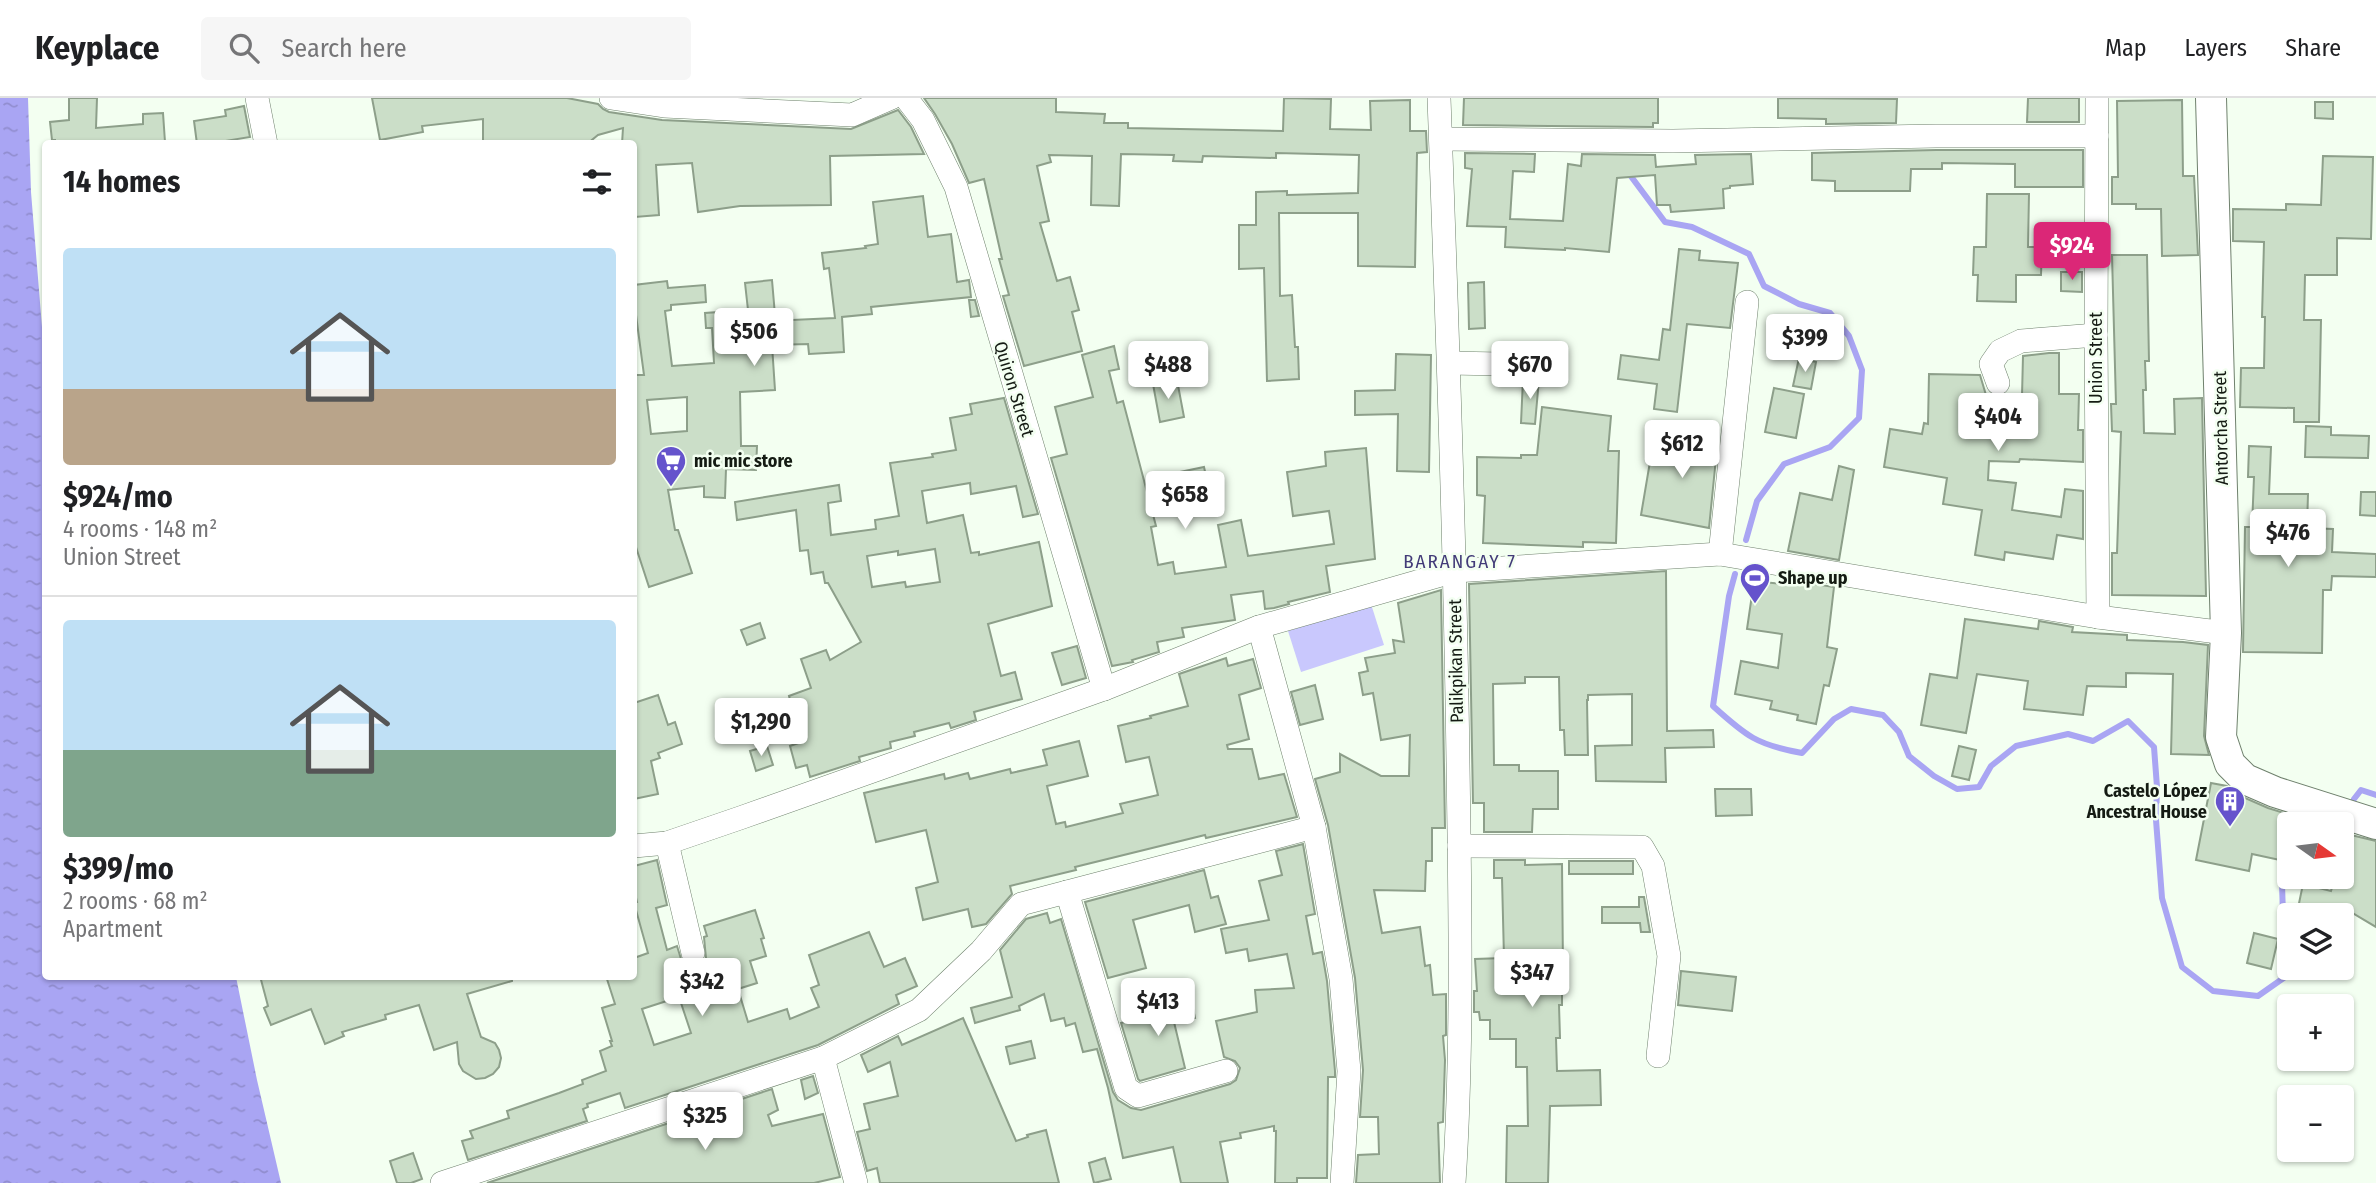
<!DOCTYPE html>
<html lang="en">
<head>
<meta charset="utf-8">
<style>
	body { margin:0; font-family:"Fira Sans Condensed",sans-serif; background:#f6f6f6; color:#202124; height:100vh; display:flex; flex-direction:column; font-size:26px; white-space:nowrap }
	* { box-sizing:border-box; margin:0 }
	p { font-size:23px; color:#757577 }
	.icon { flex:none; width:38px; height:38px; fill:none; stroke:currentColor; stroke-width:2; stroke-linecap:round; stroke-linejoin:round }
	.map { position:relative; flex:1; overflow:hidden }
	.side { position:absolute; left:42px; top:42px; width:595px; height:840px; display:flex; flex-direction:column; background:#fff; border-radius:7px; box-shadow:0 2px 5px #0004 }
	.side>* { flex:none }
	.needle { width:46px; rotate:104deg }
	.buttons { position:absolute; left:2277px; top:714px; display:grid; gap:14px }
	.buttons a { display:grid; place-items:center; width:77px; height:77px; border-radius:7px; background:#fff; box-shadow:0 2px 5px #0004; font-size:35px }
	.price { position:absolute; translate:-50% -60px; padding:0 16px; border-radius:7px; background:#fff; color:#222; font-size:23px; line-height:46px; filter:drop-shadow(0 2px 4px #0008) }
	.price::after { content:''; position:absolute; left:50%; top:42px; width:21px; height:16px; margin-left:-10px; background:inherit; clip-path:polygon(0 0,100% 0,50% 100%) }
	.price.on { background:#db2777; color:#fff }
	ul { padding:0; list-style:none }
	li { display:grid; align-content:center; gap:14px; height:371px; padding:0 21px }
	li+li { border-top:2px solid #e0e0e0 }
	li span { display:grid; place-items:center; height:217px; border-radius:7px; color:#555 }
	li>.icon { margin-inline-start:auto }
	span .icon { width:126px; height:126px; fill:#fffc; stroke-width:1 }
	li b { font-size:30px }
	h2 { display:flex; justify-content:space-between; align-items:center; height:84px; padding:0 21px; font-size:30px }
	header { display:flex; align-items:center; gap:42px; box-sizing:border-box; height:98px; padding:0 35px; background:#fff; border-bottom:2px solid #e0e0e0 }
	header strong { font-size:33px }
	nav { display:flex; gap:38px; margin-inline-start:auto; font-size:24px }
	.search { width:490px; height:63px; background:#f6f6f6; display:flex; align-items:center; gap:18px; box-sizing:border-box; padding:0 24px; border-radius:7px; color:#757577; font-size:26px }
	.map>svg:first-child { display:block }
	.park { fill:#c9c8fd }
	.water { fill:url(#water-ripples) }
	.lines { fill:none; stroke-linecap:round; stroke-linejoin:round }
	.stream { stroke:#a9a5f3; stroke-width:6 }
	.building { fill:#cbdec8; stroke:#8d9f8a; stroke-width:2; fill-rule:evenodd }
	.minor-casing { stroke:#6f816d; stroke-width:24 }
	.major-casing { stroke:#6f816d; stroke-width:32 }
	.minor { stroke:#fff; stroke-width:23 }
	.major { stroke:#fff; stroke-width:30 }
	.labels { text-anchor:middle; stroke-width:5; stroke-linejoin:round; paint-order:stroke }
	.street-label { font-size:18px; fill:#141b13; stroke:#f3fff1 }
	.poi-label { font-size:18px; font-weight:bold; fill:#141b13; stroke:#f3fff1; text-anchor:start }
	.neighbourhood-label { font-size:19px; letter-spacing:2px; fill:#423b78; stroke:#f3fff1 }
</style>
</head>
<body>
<header>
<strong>Keyplace</strong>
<div class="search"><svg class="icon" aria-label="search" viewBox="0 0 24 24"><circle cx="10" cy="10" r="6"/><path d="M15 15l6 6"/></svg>Search here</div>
<nav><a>Map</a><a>Layers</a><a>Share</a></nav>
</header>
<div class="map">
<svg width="2376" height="1085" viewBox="0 0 2376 1085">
	<defs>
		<pattern id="water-ripples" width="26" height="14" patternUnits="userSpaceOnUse" patternTransform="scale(1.75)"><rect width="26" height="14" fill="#a9a5f3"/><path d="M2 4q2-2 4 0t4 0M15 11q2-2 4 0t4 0" fill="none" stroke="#918dcf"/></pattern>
	</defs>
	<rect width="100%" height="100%" fill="#f3fff1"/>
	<!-- park -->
	<path class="park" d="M1371 506 1384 547 1301 574 1288 533Z"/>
	<!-- water -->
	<path class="water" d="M0 0H28L31 94 46 278V878L236 879 257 982 281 1085H0Z"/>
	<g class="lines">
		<!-- stream -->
		<g class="stream">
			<path d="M1629 73 1630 77 1665 124 1692 129 1749 156 1764 188 1799 206 1830 215 1849 238 1862 272 1859 320 1830 349 1784 366 1757 403 1746 442"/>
			<path d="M1735 476 1729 498 1713 608C1746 638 1757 647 1802 655L1834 621 1851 611 1883 617 1899 634 1909 658 1934 678 1957 691 1979 689 1991 668 2016 648 2068 636 2093 643 2128 623 2154 649 2157 689 2156 722 2162 800 2182 869 2213 893 2258 898 2285 879 2282 786 2298 779"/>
			<path d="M2354 701 2361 692 2376 697"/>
		</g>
	</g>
	<!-- building -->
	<g class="building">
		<path d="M69 0H97L96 30 143 26V16L163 15 165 44 144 46V43L116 46H55V42H52L50 24 69 22Z"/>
		<path d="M372 0H567L598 6 603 11 609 14 662 22 851 31 898 12 911 29 924 56 830 58 831 107 740 108 698 114 692 65 656 67 659 117 635 119 634 46H622L623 30 598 37 587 46H557L556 43 483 46V21L422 28 423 34 380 42Z"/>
		<path d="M924 0H1056V14L1105 16 1104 25H1128V30L1283 33 1284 0 1331 1 1330 31 1371 32 1370 3 1410 2V33H1426L1427 54 1417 55 1415 169 1358 168V115H1279L1280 198 1292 197 1295 249H1298L1299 281 1267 283 1264 170 1239 171V127H1256V94L1287 93V97L1358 95 1359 57 1276 55V60L1203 58 1202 64 1173 63 1174 57 1121 56 1119 108 1091 107 1092 58 1049 57 1051 64 1037 68 1049 123 1040 125 1057 183 1070 179 1079 212 1072 214 1082 253 1024 268 1003 198 1009 197 999 161H1002L984 81 969 85 952 46 935 16Z"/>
		<path d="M1464 0H1658V25H1653V29L1463 27Z"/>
		<path d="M1778 0 1897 1 1896 25 1826 26V21L1778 20Z"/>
		<path d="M2028 0H2079V24H2027Z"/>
		<path d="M2182 2 2183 78H2194L2198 157 2162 158 2161 111H2136V106H2112V79H2118L2117 3Z"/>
		<path d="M2315 4H2333V21L2315 20Z"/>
		<path d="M244 8 250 39 225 43V46H197L194 23 226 18 225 12Z"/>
		<path d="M1936 52H2083V89H2015V66L1942 65V71H1911L1910 93H1835V83L1812 82V55Z"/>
		<path d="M1465 55 1535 56 1534 74 1513 73 1510 121 1563 123 1568 66 1581 68 1582 56 1655 57 1656 69 1696 66 1695 57 1751 56 1753 86 1730 88V90L1723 91 1724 110 1671 114 1670 107H1657L1655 77 1617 80 1609 154 1565 150V152L1505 149 1506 129 1467 128 1472 71 1465 70Z"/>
		<path d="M2323 58 2373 59 2371 141 2337 140V177H2305L2304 222H2321L2319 324H2294V310L2240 309 2241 270H2264L2265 219H2262L2264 144 2233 143V111L2286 112V106L2321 107Z"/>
		<path d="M1987 96H2029L2028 149H2042L2041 177H2016V204L1977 203 1978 177H1973L1974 149H1986Z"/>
		<path d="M923 98 928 139 951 136 957 184 969 182 971 199 871 209 872 216 842 219 844 254 809 256 808 246 772 247 775 292 740 294 741 348H757L756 372 726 371 725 400 704 399V388L668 392 675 432H678L692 475 649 489 634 443V277H644L636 217H634V187L667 183 668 190 705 187 706 204 671 207V212L665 213 672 268 714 265 712 230H706L705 215 748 212 745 185 772 182 775 217H791L792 222 835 220 829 170 824 171 822 155 866 150 865 148 878 146 873 104ZM687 299V333L651 336 647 302Z"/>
		<path d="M1679 151 1700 153 1699 162 1738 165 1730 230 1687 226 1677 314 1654 311 1657 286 1618 281 1621 257 1659 262 1663 231 1670 232Z"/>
		<path d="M2112 157H2147L2149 263H2145L2146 292H2143L2144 335 2175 336 2174 301 2202 300 2206 498 2112 497V455H2117L2121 334 2112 333 2111 306H2116Z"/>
		<path d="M2061 174H2082V194L2061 193Z"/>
		<path d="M1484 184 1485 230 1469 231 1468 185Z"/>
		<path d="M969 202H975L979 218 971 219Z"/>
		<path d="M1114 248 1119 271 1109 273 1117 305 1123 303 1156 428 1151 429 1158 467 1173 464 1175 476 1226 469 1218 427 1241 422 1248 458 1334 446 1329 413 1293 418 1287 374 1326 368 1325 354 1366 350 1375 461 1326 468 1330 494 1288 504 1289 506 1274 510 1265 511 1263 493 1231 497 1235 522 1182 530 1184 539 1157 544 1159 554 1132 562 1133 564 1112 568 1051 360 1067 356 1055 309 1093 299 1082 257Z"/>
		<path d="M2049 255H2059V296H2079L2078 332H2083V364L2020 361 2019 364 1989 363 1988 382 2016 385 2012 412 2061 419 2065 391 2083 393V441L2057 437 2053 461 2005 454 2004 462 1975 457 1982 412 1943 406 1947 380 1884 369 1890 331 1922 336 1924 325 1928 326 1929 276 1980 277 1986 297 2022 298 2023 258Z"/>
		<path d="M1396 256 1431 257 1429 374 1397 373 1398 316 1355 317V293L1395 292Z"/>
		<path d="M1799 260 1816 264 1811 291 1793 288Z"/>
		<path d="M1523 281H1539L1535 326 1521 325Z"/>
		<path d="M1177 282 1184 319 1160 324 1153 286Z"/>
		<path d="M1774 290 1804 296 1796 340 1765 334Z"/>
		<path d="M1004 300 1038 416 1023 419 1016 388 971 396 970 385 922 393 927 425 963 417 971 455 979 454V457L1039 444 1052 508 988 526 1001 578 1015 574 1022 601 974 614 976 622 951 630 949 625 914 634 915 638 890 644 891 650 859 659 860 663 810 679 807 667 796 670 790 648 801 644 789 598 811 590 801 561 826 552 830 562 861 544 828 485H825L823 474 811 476 808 452 800 453 796 412 737 422 735 404 839 387 841 403 828 405 831 437 876 431 875 422 899 418 890 365 933 359 932 356 956 352 950 320 972 316 970 306ZM935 451 940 484 906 489 905 484 872 489 867 458 898 453V457Z"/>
		<path d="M1542 309 1611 318 1608 353H1619L1616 445 1583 444V449L1483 445 1485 398 1477 397V359L1521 360V357H1537Z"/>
		<path d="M2306 328 2331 329V337L2369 338 2368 360 2305 359Z"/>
		<path d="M1682 331 1716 335 1713 359 1716 360 1709 430 1641 417 1653 346 1679 350Z"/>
		<path d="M2249 348 2271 349 2269 396H2308L2307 430 2333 431 2332 454 2376 456V479L2332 478 2331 492H2323L2322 555 2243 554 2245 429H2252L2254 379H2248Z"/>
		<path d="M1839 368 1854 372 1839 462 1788 453 1800 395 1832 402Z"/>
		<path d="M1204 369 1211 401 1176 407 1170 376Z"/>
		<path d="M2361 394H2376V418L2360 417Z"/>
		<path d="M1666 473 1667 633 1713 632 1714 649 1665 650 1666 684 1596 683 1595 648 1632 647V596L1588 597V602H1587L1588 657H1565L1564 632H1560L1559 579H1525V585L1493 586 1494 667H1519V673H1558V711H1533L1532 734H1484V705H1473L1469 486Z"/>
		<path d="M1783 481 1834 489 1827 549 1837 551 1829 588 1824 587 1816 626 1797 622 1798 617 1770 611 1772 603 1735 596 1741 563 1778 570 1782 536 1747 531 1754 483 1782 486Z"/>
		<path d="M1441 492 1445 730H1432V763H1426L1425 793 1374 792 1382 835 1420 829 1425 868 1430 867 1433 897 1446 896V937L1443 938 1445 962 1443 1024 1438 1025 1440 1085H1356L1358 1057 1379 1056 1378 1019H1360L1363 972 1355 880 1328 727 1315 681 1340 674V656L1381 678H1409L1410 637 1381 642 1373 595 1363 597 1359 575 1368 573 1365 560 1395 555 1393 542 1404 544 1398 505Z"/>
		<path d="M1965 521 2038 531 2039 523 2073 529 2072 534 2127 537V542L2183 544 2208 547 2204 638 2209 657 2171 656 2173 576 2126 575V589L2087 588 2083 617 2024 611 2028 583 1977 576 1966 635 1921 627 1930 576 1957 580Z"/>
		<path d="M760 525 765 540 747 547 741 532Z"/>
		<path d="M1077 548 1086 580 1062 587 1052 555Z"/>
		<path d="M1226 560 1228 568 1253 561 1261 590 1239 597 1249 641 1227 647 1228 651H1252L1259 681 1284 676 1297 719 1206 740 1205 737 1075 769 1076 772 1010 788 1012 796 986 826 972 829 968 811 923 822 916 790 938 784 926 732 876 744 864 695 944 676 945 681 968 675 970 681 1010 671 1011 675 1047 667 1043 652 1079 643 1088 678 1047 688 1056 726 1065 724 1066 729 1123 715 1120 706 1158 697 1149 659 1126 664 1118 628 1151 620 1150 618 1188 608 1179 576Z"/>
		<path d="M1315 587 1323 621 1300 627 1291 594Z"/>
		<path d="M658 597 668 627 675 624 682 646 658 655 660 660 651 663 658 696 634 701V605Z"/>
		<path d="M767 648 773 667 756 673 750 653Z"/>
		<path d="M1959 648 1976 652 1969 682 1952 678Z"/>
		<path d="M2211 685 2227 688 2238 697 2268 710 2319 726H2289V764L2252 756 2249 773 2196 762Z"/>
		<path d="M1715 691H1751L1752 717 1716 718Z"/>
		<path d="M2351 737 2376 743V829L2344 810 2342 817H2308L2297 815 2303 786 2331 793 2335 779H2342V757L2346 758Z"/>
		<path d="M1303 746 1315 816 1306 818 1313 856 1322 854 1327 883 1335 973V979H1328L1327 1080H1297V1085H1275L1276 1033H1274V1028L1240 1035 1241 1040 1220 1044 1228 1085H1181L1173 1049 1123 1060 1108 990 1097 951 1083 954 1075 925 1066 928 1064 920 1051 923 1044 896 1019 908 1020 912 975 925 971 910 1012 899 1000 852 1026 821 1047 815 1050 825 1061 821 1113 994 1118 1002 1131 1010 1141 1012 1230 986 1236 982 1240 970 1235 963 1224 959 1216 923 1257 914 1255 892 1294 890 1287 856 1249 863 1247 851 1226 855 1221 831 1269 822 1259 783 1282 777 1276 753Z"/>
		<path d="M657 762 667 807 656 810 667 852 677 848 682 864 688 868H697L706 860 704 839 707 838 704 828 755 812 764 840 761 841 766 858 750 863 757 885 738 891 748 924 787 911 790 921 819 909 811 890 819 887 809 857 869 834 884 869 905 860 917 888 896 897 899 906 818 947 625 1010 620 995 587 1006 588 1009 583 1011 587 1023 468 1062 462 1043 473 1040 470 1033 509 1020 507 1013 559 995 583 986 582 982 606 973 600 953 612 948 610 943H612L602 910 615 906 606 878H634V860L648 855 634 805 637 804 634 791V768ZM679 899 691 935 654 947 642 911Z"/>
		<path d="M1494 762H1525V767L1562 766 1563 871H1562V907H1559L1560 940H1556L1557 973 1600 972 1601 1007 1550 1008 1548 1085H1506L1507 1028H1528L1527 969H1516V941H1490V922H1480L1479 914H1474V893H1477L1475 861 1504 860 1502 780H1494Z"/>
		<rect x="1569" y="763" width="64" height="13"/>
		<path d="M1204 772 1211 800 1218 798 1226 826 1195 834 1189 807 1133 822 1146 870 1108 880 1085 804Z"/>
		<path d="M1639 799H1644L1650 834H1641L1640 825H1602V809H1639Z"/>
		<path d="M2254 835 2278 841 2271 871 2247 865Z"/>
		<path d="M1681 873 1736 879 1732 913 1678 907Z"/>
		<path d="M260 878H512V883L467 896 481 939 495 945 499 952 501 960 499 969 493 976 485 980 476 981 463 973 459 966 457 944 434 952 419 907 385 917 386 921 342 934 344 938 325 946 311 911 271 927 264 910 268 908Z"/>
		<path d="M1190 896 1195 920 1174 924 1185 970 1140 983 1138 981 1121 925 1159 915 1156 899Z"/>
		<path d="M963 920 1016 1043 1028 1039 1027 1037 1046 1032 1059 1085H880L877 1070 867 1073 857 1034 870 1031 864 1006 898 998 890 964 868 974 861 957 898 938 902 947Z"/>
		<path d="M1031 943 1035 960 1010 966 1006 949Z"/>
		<path d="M813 978 818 995 805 1001 801 982Z"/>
		<path d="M772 991 778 1012 768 1017 772 1028 823 1016 840 1079 814 1085H487Z"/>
		<path d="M413 1055 422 1081 411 1085H397L390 1063Z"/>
		<path d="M1105 1060 1111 1081 1094 1085 1089 1065Z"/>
	</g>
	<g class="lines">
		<!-- minor casing -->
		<g class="minor-casing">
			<g id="minor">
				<path d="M257 0 266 46"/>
				<path d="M611 0 664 8 852 17 891 0"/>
				<path d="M906 0 923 22 956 89 1104 591"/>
				<path d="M1439 0C1447 222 1455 443 1458 665 1460 805 1463 945 1454 1085"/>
				<path d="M2097 0 2096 237 2098 519"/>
				<path d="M1441 41 1673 43 1936 38H2097"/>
				<path d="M1449 265 1548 267"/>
				<path d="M1998 285 1991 266 2000 253 2021 243 2096 237"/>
				<path d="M1720 456 1747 204"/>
				<path d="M1314 729 1341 881 1349 973 1342 1085"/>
				<path d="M667 745 693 855"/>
				<path d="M634 748 667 745 740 720 1104 591 1259 529 1455 473 1720 456 2098 519 2226 535"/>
				<path d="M1459 748 1642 749 1653 768 1669 858 1658 958"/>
				<path d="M1067 794 1126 990 1138 998 1226 973"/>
				<path d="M823 960 856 1085"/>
				<path d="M442 1085 823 960 919 912 981 853 1021 806 1314 729 1259 529"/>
			</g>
		</g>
		<!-- major casing -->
		<g class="major-casing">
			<path id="major" d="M2211 0 2226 535 2221 639 2230 666 2245 681 2275 694 2376 726"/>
		</g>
		<!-- minor -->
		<use href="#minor" class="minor"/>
		<!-- major -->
		<use href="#major" class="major"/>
	</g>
	<!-- icons -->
	<defs>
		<g id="supermarket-pin" transform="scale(1.575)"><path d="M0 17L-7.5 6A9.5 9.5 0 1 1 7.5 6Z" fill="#6553cc" stroke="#f3fff1"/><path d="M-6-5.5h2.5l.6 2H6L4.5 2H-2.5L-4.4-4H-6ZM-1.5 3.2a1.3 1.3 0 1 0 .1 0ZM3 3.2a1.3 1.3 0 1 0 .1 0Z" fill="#fff"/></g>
		<g id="stadium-pin" transform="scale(1.575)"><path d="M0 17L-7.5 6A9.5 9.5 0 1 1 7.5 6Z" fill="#6553cc" stroke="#f3fff1"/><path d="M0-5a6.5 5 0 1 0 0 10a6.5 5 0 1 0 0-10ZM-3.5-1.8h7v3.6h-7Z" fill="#fff"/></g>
		<g id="building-pin" transform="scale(1.575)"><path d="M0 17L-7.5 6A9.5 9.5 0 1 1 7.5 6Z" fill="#6553cc" stroke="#f3fff1"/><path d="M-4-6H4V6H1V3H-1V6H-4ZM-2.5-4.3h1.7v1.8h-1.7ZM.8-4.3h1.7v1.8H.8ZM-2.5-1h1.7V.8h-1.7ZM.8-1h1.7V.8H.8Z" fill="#fff"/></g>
	</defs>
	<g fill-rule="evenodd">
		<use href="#supermarket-pin" x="671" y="363"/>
		<use href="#stadium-pin" x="1755" y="480"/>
		<use href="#building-pin" x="2230" y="703"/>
	</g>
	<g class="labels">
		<!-- street labels -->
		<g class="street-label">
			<text transform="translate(2096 260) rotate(-90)" y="6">Union Street</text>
			<text transform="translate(1014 291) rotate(73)" y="6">Quiron Street</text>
			<text transform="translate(2221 330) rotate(-91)" y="6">Antorcha Street</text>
			<text transform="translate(1456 563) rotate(-91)" y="6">Palikpikan Street</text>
		</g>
		<!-- poi labels -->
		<g class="poi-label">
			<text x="694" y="369">mic mic store</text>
			<text x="1778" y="486">Shape up</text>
			<text x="2207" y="699" text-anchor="end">Castelo López<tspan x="2207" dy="21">Ancestral House</tspan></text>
		</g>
		<!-- neighbourhood labels -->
		<g class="neighbourhood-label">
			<text x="1460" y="470">BARANGAY 7</text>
		</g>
	</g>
</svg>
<div class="buttons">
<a><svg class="needle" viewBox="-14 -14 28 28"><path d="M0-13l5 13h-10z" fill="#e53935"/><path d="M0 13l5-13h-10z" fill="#757577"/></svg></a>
<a><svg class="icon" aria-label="layers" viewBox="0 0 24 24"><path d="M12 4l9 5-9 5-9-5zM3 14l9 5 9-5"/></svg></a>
<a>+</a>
<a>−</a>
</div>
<b class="price on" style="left:2072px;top:184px">$924</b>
<b class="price" style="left:754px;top:270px">$506</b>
<b class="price" style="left:1805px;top:276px">$399</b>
<b class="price" style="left:1168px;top:303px">$488</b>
<b class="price" style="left:1530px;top:303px">$670</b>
<b class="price" style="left:1998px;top:355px">$404</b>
<b class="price" style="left:1682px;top:382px">$612</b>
<b class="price" style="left:1185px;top:433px">$658</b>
<b class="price" style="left:2288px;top:471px">$476</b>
<b class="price" style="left:761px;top:660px">$1,290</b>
<b class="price" style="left:1532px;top:911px">$347</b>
<b class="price" style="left:702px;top:920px">$342</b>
<b class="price" style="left:1158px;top:940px">$413</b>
<b class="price" style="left:705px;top:1054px">$325</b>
<section class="side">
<h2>14 homes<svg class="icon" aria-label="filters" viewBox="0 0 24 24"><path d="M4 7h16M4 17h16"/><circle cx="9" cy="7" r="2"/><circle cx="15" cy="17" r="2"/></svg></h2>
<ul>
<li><span style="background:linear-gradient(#bfe0f5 65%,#b9a48a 0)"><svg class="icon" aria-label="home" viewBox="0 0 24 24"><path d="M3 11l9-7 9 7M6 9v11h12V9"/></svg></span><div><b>$924/mo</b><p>4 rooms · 148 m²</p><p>Union Street</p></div></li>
<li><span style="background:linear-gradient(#bfe0f5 60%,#7fa58c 0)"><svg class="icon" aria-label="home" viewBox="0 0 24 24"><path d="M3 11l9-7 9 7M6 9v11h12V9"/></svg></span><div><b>$399/mo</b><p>2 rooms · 68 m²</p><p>Apartment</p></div></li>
</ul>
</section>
</div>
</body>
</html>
